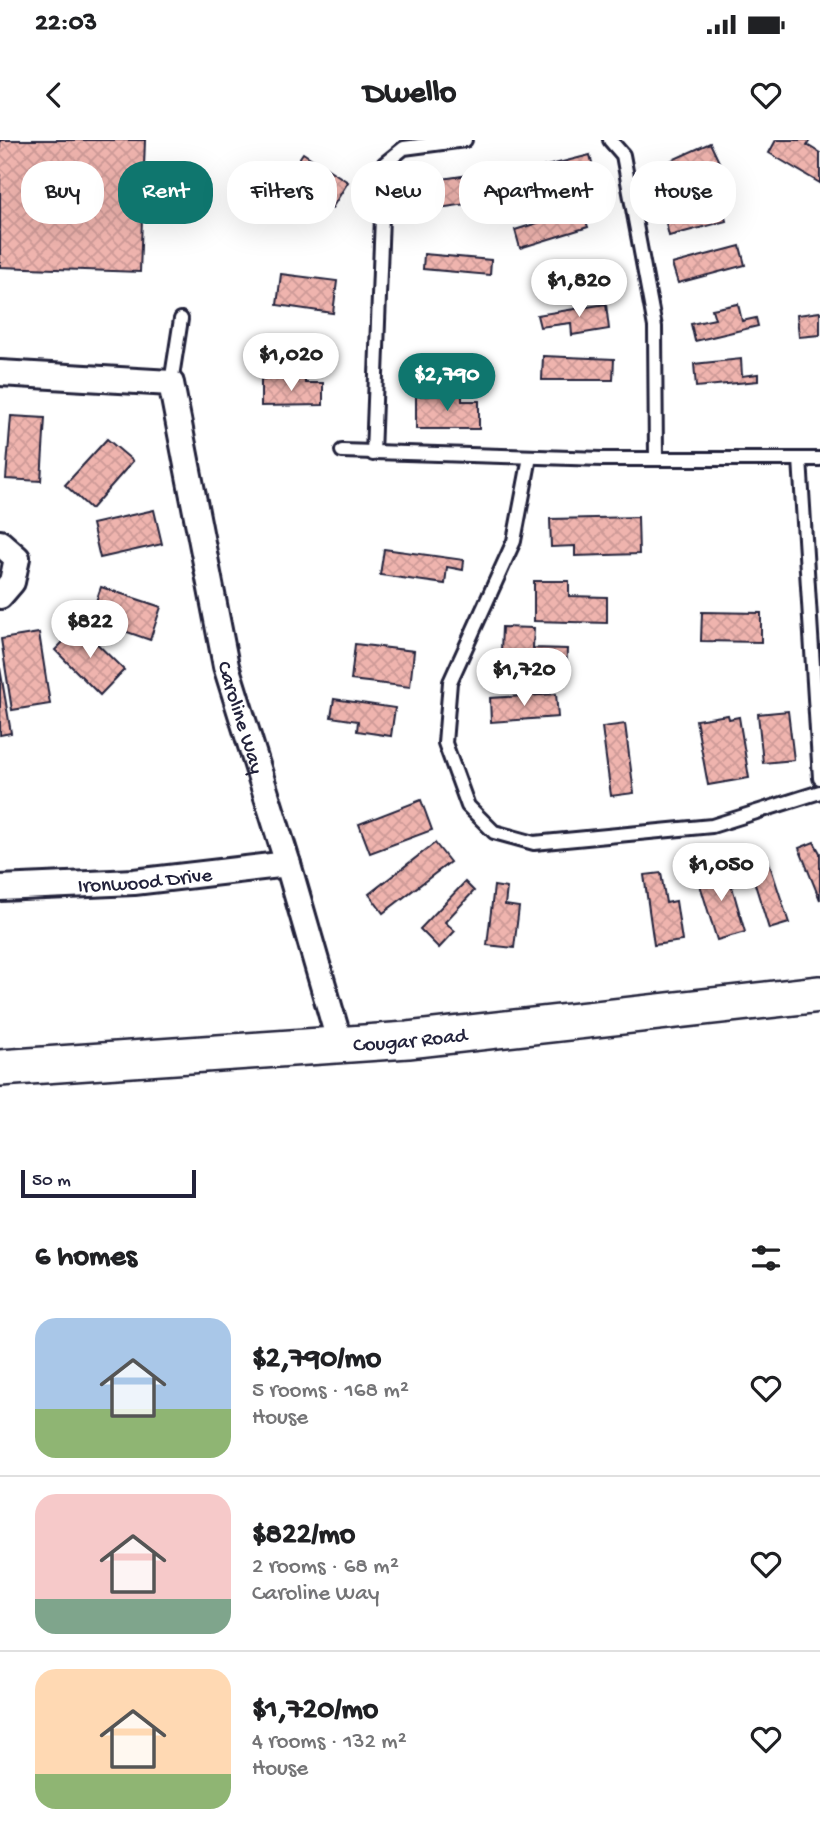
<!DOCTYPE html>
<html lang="en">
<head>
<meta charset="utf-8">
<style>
	body { margin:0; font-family:"Gochi Hand",sans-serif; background:#f2f2f2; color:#202124; height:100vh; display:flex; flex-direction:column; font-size:26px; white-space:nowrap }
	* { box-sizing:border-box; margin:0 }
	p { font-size:23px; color:#757577 }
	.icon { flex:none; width:38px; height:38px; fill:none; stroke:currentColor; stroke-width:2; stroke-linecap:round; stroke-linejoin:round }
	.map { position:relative; height:1076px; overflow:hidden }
	.sheet { display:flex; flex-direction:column; background:#fff; flex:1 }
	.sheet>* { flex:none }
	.guide { position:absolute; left:21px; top:21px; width:779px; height:63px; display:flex; gap:14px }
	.scale { position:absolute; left:21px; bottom:18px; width:175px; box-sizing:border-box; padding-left:7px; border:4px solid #22223b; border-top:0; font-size:19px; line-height:24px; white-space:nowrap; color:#22223b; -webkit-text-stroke:5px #fff; paint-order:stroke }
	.price { position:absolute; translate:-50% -60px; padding:0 16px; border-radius:24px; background:#fff; color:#222; font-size:23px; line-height:46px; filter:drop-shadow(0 2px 4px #0008) }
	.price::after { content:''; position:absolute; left:50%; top:42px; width:21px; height:16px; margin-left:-10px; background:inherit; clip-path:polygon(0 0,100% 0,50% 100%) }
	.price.selected { background:#0f766e; color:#fff }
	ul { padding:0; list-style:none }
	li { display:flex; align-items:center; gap:21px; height:175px; padding:0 35px }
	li+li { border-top:2px solid #e0e0e0 }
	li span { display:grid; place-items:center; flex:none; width:196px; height:140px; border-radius:21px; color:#555 }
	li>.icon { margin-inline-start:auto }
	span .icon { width:84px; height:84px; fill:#fffc; stroke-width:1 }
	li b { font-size:30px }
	h2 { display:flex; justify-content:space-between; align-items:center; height:84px; padding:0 35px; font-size:30px }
	.chip { padding:0 24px; border-radius:28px; background:#fff; box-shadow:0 7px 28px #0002; font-size:24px; line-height:63px }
	.chip.selected { background:#0f766e; color:#fff }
	.status { display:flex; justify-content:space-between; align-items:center; height:49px; padding:0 35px; background:#fff; direction:ltr }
	.status svg { height:19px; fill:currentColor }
	header { display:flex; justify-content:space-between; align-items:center; height:91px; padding:0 35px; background:#fff; font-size:32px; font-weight:700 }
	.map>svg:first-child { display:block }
	.building { fill:url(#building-cross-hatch); stroke:#22223b; stroke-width:2 }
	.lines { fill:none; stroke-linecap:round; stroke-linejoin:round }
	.lane-casing { stroke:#22223b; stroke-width:18 }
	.street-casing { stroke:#22223b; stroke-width:30 }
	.secondary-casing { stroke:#22223b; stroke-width:40 }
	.lane { stroke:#fff; stroke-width:12 }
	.street { stroke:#fff; stroke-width:24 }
	.secondary { stroke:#fff; stroke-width:35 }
	.labels { text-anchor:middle; stroke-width:6; stroke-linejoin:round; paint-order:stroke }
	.street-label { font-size:21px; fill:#22223b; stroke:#fff }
</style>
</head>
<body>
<div class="status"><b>22:03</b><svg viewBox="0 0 49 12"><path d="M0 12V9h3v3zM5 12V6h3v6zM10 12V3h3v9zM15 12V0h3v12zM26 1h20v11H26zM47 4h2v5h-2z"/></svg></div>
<header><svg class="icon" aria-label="back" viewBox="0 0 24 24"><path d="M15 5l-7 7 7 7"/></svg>Dwello<svg class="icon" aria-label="heart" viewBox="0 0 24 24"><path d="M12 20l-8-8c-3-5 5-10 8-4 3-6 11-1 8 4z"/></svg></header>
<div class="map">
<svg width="820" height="1076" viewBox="0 0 820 1076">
	<defs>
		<pattern id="building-cross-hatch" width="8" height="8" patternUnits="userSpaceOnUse" patternTransform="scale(1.75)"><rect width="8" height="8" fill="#efb4ae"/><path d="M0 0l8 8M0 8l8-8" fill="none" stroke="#cd9a97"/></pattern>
	</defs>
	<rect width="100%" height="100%" fill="#fff"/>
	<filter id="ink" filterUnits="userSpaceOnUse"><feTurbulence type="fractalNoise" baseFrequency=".0143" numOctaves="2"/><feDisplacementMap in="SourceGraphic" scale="14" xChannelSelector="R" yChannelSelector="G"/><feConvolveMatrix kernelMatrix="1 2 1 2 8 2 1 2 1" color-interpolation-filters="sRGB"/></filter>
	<g filter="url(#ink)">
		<!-- building -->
		<g class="building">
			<path d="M0 0H145L140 132 0 127Z"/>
			<path d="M776 0H810L807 5 820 13V43L769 13Z"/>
			<path d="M710 3 720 24 669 48 659 26Z"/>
			<path d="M303 13 348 42 332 68 286 38Z"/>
			<path d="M590 15 599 49 528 67 519 33Z"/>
			<path d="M490 32 494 60 411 72 407 44Z"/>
			<path d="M718 51 726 81 669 96 662 66Z"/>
			<path d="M582 69 588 87 520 108 515 90Z"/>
			<path d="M740 106 745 125 678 143 672 124Z"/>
			<path d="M424 114 491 120 490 135 423 129Z"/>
			<path d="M597 117 603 140 547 155 541 132Z"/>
			<path d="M281 134 337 141 333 173 277 165Z"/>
			<path d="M606 164 609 189 572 195 571 183 540 187 537 175Z"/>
			<path d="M738 164 742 181 756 178 758 186 695 201 691 184 715 179 712 169Z"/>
			<path d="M820 172V195L799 197 797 175Z"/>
			<path d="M543 216 614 219 613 240H542Z"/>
			<path d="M741 219 742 236 758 234V241L696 247 694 224Z"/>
			<path d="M305 238V243H323V265L261 266V239Z"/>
			<path d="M462 255V261H479V289H416V256Z"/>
			<path d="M11 276 45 278 41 341 6 339Z"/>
			<path d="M107 299 133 321 91 369 65 345Z"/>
			<path d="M154 370 162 404 100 418 92 384Z"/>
			<path d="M638 377 639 414 575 416V406L551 407 550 379Z"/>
			<path d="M384 409 464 420 463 430 447 427 445 444 380 435Z"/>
			<path d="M534 441H569V456L607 457V483L534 481Z"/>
			<path d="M101 447 161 467 150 500 90 479Z"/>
			<path d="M702 472 761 473V502L701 501Z"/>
			<path d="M79 486 124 530 100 555 55 510Z"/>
			<path d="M502 487 534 488 533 508 567 509 566 538 500 536Z"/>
			<path d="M39 493 50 564 12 570 1 499Z"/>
			<path d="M355 504 414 511 410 547 351 540Z"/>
			<path d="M0 528 11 593 0 595Z"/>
			<path d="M556 554 558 577 491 582 490 558Z"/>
			<path d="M334 559 395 568 391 596 357 591 358 581 331 577Z"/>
			<path d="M788 571 794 620 763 623 758 574Z"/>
			<path d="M728 575 729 579 739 577 749 638 708 645 696 580Z"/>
			<path d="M625 584 634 653 611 656 602 587Z"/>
			<path d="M421 660 432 690 370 713 359 684Z"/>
			<path d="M814 702 820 713V760L799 708Z"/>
			<path d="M435 703 450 722 383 773 369 754Z"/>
			<path d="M768 719 789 783 769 789 749 725Z"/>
			<path d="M726 726 745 792 717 800 697 735Z"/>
			<path d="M661 733 666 763 676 761 682 801 654 805 644 735Z"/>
			<path d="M465 742 474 751 445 782 455 791 439 808 420 789Z"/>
			<path d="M494 746 507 748 505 765 519 767 514 808 487 805Z"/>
		</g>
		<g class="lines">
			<!-- lane casing -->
			<g class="lane-casing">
				<g id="lane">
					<path d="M610 0 623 15 655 187 656 319"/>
					<path d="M171 243 181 179"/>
					<path d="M342 311 602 319H820"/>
					<path d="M373 314 384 24 404 8 465 0"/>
					<path d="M530 317 514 401 450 542 445 603 468 666 494 692 534 703 712 686 820 652"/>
					<path d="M800 319 820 638"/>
				</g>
			</g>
			<!-- street casing -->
			<g class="street-casing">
				<g id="street">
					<path id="s1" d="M0 233 171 243 226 526 288 724 340 904"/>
					<path d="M0 403 17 418 12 442 0 456"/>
					<path id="s2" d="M0 748 134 742 288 724"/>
				</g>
			</g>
			<!-- secondary casing -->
			<g class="secondary-casing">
				<g id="secondary">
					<path id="s3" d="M0 928 408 900 820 854"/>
				</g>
			</g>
			<!-- lane -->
			<use href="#lane" class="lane"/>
			<!-- street -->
			<use href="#street" class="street"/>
			<!-- secondary -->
			<use href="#secondary" class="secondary"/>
		</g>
	</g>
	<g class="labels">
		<!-- street labels -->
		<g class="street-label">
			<text dy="7" stroke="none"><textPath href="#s1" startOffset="513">Caroline Way</textPath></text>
			<text dy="7" stroke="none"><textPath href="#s2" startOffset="145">Ironwood Drive</textPath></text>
			<text dy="7" stroke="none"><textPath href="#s3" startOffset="411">Cougar Road</textPath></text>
		</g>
	</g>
</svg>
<div class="scale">50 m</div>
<b class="price" style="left:579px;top:179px">$1,820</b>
<b class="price" style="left:291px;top:253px">$1,020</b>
<b class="price selected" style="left:447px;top:273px">$2,790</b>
<b class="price" style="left:90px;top:520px">$822</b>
<b class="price" style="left:524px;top:568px">$1,720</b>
<b class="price" style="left:721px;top:763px">$1,050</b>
<div class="guide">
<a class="chip">Buy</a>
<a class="chip selected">Rent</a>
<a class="chip">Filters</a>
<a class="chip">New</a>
<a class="chip">Apartment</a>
<a class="chip">House</a>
</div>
</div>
<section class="sheet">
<h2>6 homes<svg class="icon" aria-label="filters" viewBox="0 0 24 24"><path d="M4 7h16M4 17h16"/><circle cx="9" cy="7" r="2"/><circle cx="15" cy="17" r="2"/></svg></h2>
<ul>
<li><span style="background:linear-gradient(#a9c7e8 65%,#8fb573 0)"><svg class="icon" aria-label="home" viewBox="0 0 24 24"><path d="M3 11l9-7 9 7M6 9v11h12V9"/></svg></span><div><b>$2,790/mo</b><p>5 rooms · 168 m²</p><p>House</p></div><svg class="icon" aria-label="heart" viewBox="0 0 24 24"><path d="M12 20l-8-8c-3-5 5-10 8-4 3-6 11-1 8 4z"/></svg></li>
<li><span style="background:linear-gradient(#f6c9c9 75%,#7fa58c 0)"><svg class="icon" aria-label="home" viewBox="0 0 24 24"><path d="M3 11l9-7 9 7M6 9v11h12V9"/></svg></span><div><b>$822/mo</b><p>2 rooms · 68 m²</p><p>Caroline Way</p></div><svg class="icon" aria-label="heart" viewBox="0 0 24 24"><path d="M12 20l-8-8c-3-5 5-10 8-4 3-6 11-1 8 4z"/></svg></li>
<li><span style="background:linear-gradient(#ffd9b3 75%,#8fb573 0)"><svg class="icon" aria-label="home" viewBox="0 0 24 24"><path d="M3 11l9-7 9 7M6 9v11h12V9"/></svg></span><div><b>$1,720/mo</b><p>4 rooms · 132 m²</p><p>House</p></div><svg class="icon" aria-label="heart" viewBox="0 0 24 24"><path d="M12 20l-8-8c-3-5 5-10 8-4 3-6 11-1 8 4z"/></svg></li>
</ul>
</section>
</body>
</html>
